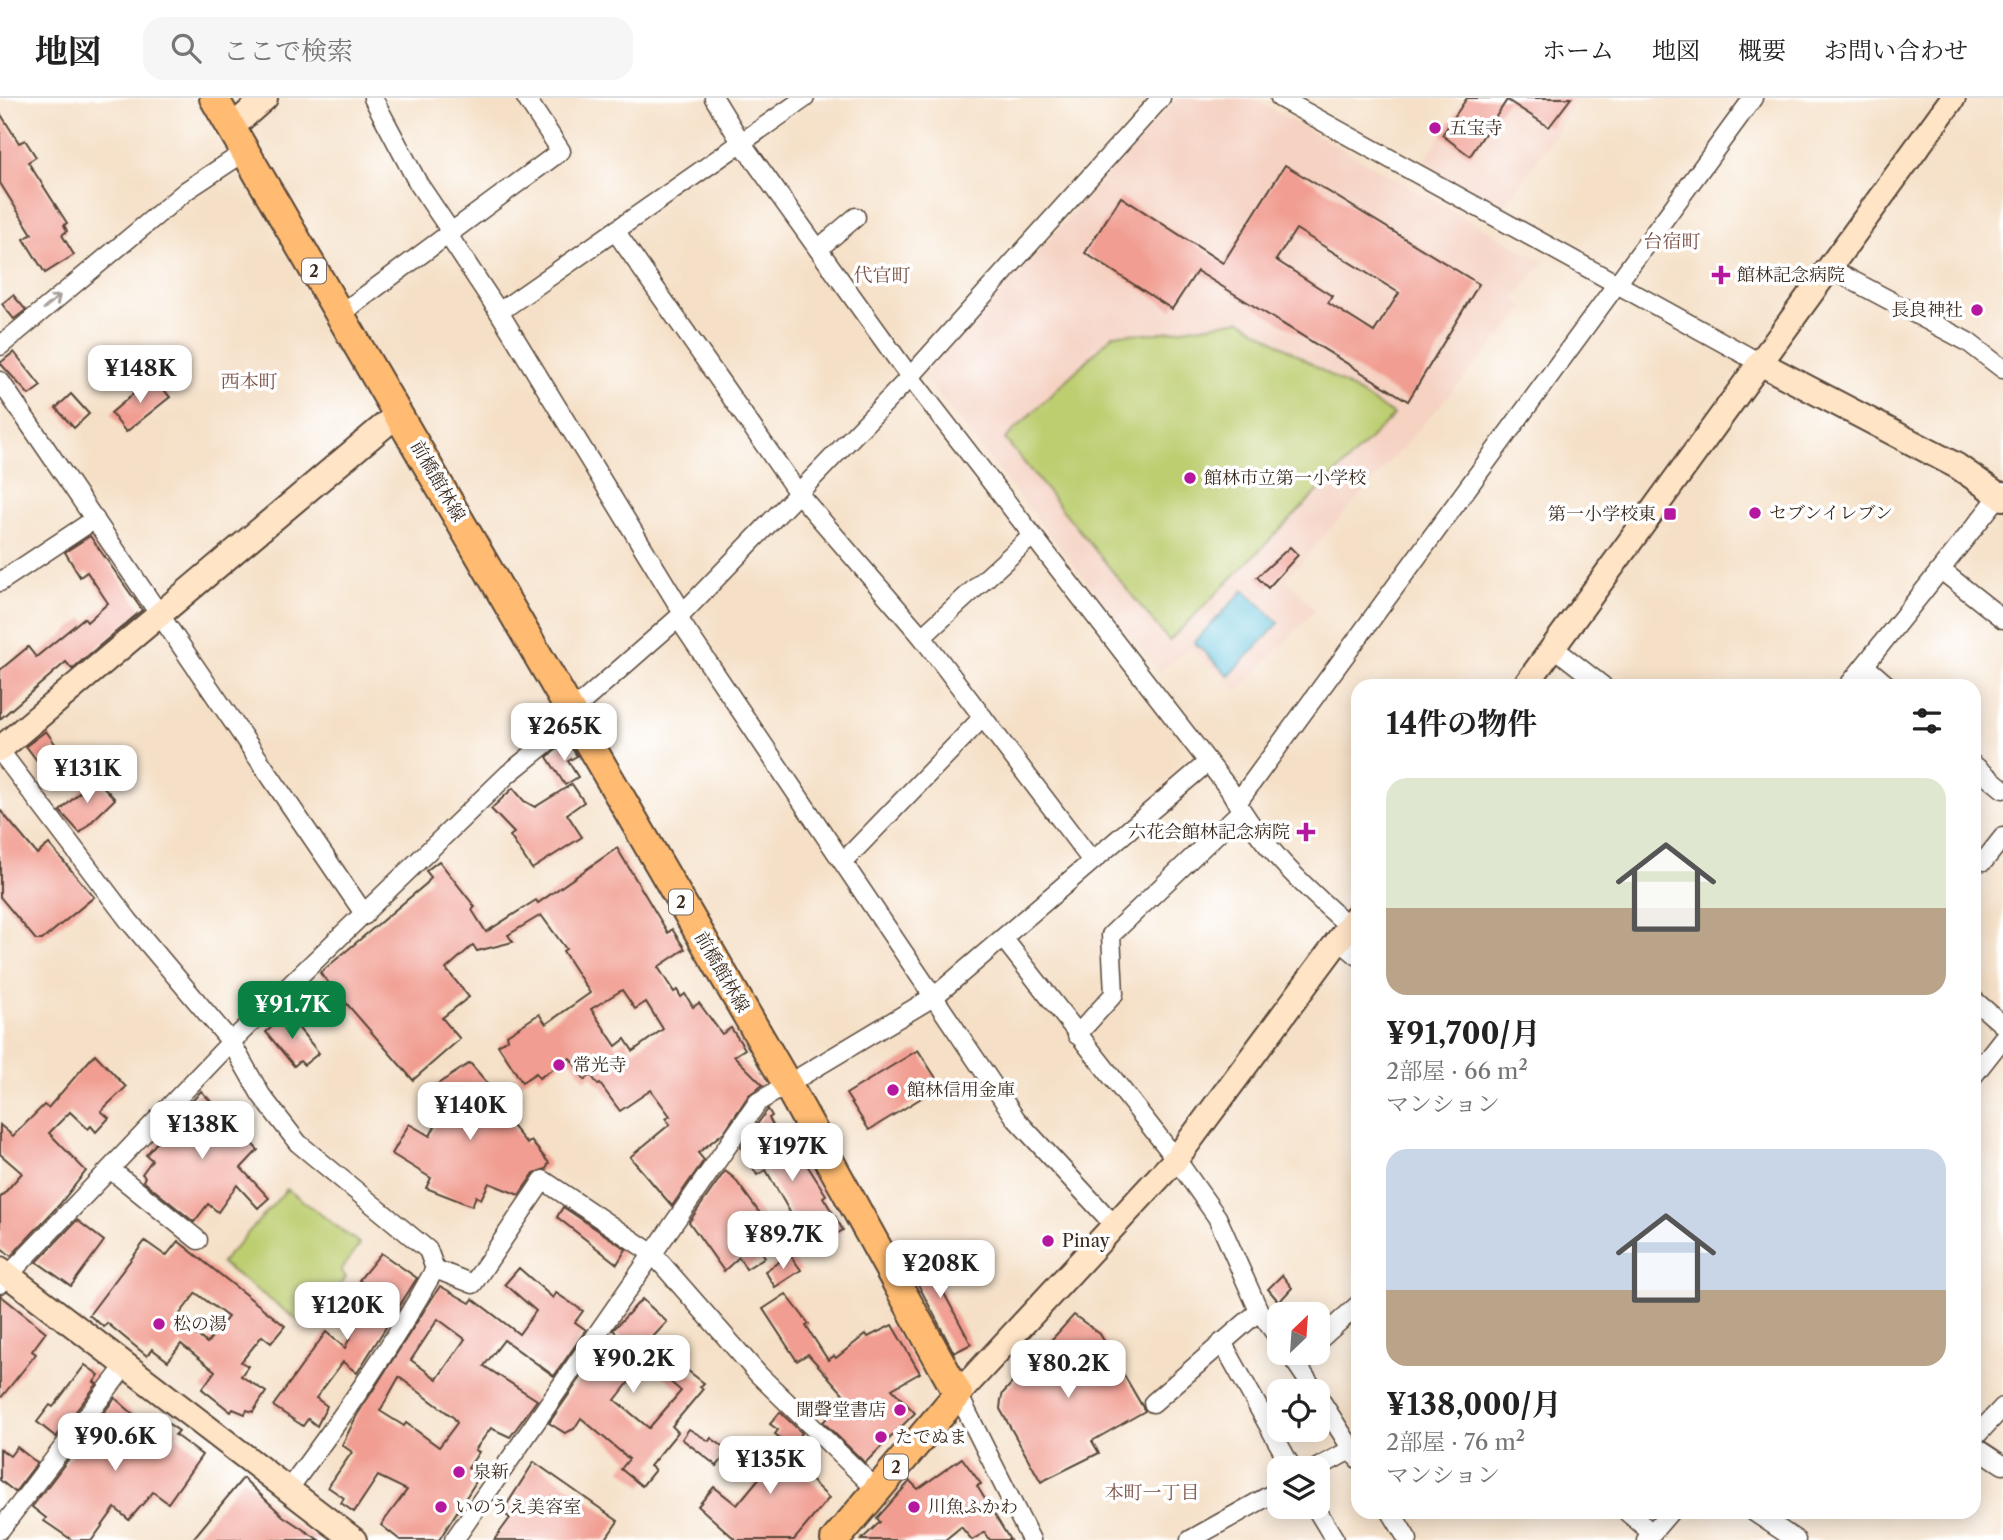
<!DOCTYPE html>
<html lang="ja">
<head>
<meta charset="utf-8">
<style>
	body { margin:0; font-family:"Libre Caslon Text","Noto Serif JP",serif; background:#f6f6f6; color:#222; height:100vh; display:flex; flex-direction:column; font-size:26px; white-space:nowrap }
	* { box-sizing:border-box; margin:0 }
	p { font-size:23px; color:#767676 }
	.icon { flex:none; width:38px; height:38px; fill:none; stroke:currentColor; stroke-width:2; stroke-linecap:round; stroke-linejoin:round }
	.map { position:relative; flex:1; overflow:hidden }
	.panel { position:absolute; left:1351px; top:581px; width:630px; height:840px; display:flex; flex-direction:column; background:#fff; border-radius:21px; box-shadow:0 4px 18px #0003 }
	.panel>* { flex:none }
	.needle { width:46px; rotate:25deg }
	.controls { position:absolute; left:1267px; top:1204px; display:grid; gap:14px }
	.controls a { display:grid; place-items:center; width:63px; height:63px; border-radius:14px; background:#fff; box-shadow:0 4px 18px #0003; font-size:35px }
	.price { position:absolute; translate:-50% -60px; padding:0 16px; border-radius:14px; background:#fff; color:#222; font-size:23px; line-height:46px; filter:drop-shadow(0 2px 4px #0008) }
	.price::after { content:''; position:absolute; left:50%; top:42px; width:21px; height:16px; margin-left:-10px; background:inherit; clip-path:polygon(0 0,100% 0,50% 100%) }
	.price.selected { background:#0b8043; color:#fff }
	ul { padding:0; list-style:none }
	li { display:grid; align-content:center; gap:14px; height:371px; padding:0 35px }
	li span { display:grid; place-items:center; height:217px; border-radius:21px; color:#555 }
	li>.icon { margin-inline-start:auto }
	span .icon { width:126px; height:126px; fill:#fffc; stroke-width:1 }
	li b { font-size:30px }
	h2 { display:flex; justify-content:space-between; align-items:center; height:84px; padding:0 35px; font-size:30px }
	header { display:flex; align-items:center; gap:42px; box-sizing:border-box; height:98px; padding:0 35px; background:#fff; border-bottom:2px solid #e0e0e0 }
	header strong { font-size:33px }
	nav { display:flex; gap:38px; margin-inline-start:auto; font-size:24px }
	.search { width:490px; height:63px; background:#f6f6f6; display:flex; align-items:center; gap:18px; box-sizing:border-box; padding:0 24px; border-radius:21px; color:#767676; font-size:26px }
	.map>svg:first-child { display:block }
	.built { fill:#f5d2c2 }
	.green { fill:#bdce71; stroke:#7c7c48; stroke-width:2 }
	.water { fill:#5ec1dc; stroke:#4c767d; stroke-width:2 }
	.building { fill:#f19d91; fill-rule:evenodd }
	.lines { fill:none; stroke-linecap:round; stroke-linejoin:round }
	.street-casing { stroke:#574537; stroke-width:21 }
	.secondary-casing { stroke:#574537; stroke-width:28 }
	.primary-casing { stroke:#574537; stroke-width:32 }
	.street { stroke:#fff; stroke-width:18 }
	.secondary { stroke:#ffe4c6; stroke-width:24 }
	.primary { stroke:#febb71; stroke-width:28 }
	.oneway { stroke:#a79f9a }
	.poi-dot { fill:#b5179e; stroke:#fff; stroke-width:2.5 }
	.labels { text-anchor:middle; stroke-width:7; stroke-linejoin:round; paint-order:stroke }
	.shield { fill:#fff; stroke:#766a62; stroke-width:2 }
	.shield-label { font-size:16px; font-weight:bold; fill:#3b2a1e }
	.poi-label { font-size:18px; fill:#3b2a1e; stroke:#fff; text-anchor:start }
	.street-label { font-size:18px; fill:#3b2a1e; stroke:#fff }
	.neighbourhood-label { font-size:19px; fill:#7b5246; stroke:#fff }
</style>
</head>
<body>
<header>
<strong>地図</strong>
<div class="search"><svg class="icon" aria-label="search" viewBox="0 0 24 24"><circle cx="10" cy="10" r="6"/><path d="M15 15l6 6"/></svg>ここで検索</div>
<nav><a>ホーム</a><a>地図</a><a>概要</a><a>お問い合わせ</a></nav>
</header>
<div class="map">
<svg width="2003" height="1442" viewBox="0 0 2003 1442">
	<rect width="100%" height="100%" fill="#fff"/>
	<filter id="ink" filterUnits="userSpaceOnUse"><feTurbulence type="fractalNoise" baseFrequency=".0143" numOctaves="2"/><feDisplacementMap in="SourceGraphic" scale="14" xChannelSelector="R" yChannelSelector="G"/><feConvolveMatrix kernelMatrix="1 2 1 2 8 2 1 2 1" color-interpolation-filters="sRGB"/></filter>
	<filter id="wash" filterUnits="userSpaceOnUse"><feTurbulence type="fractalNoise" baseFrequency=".00686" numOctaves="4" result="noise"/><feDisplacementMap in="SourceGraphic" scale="28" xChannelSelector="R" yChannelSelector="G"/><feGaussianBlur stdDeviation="1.57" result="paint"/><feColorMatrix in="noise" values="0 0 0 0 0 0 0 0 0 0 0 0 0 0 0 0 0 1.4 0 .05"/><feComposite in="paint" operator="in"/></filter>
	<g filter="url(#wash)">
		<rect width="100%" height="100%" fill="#f5e0c7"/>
		<!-- built -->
		<g class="built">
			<path d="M1178 0H1251L1544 164 1514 200 1526 210 1286 481 1315 512 1239 593 1189 550 1159 574 923 278Z"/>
			<path d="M1463 0H1579L1502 113 1421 69Z"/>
		</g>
		<!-- green -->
		<g class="green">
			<path d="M1241 222 1394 317 1169 543 1005 341 1114 236 1157 235Z"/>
			<path d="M287 1091 360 1146 341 1172 346 1179 307 1229 221 1165Z"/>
		</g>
		<!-- water -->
		<path class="water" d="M1244 492 1279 525 1229 578 1194 544Z"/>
		<g id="blocks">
			<!-- building -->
			<g class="building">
				<path d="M1467 0H1571L1549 29 1507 2 1470 58 1442 37Z"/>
				<path d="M0 15 19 45 25 42 36 59 28 64 67 125 64 127 67 133 62 137 74 157 45 175 24 141 32 136 0 85Z"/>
				<path d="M1285 67 1479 186 1408 303 1197 173 1172 211 1085 155 1121 99 1223 165ZM1296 131 1399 195 1374 234 1328 205 1332 198 1276 162Z"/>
				<path d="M13 197 26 212 14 221 2 206Z"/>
				<path d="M14 254 41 288 29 297 0 265Z"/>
				<path d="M153 279 170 299 126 334 111 315Z"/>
				<path d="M71 296 89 316 74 330 56 310Z"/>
				<path d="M90 438 142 512 72 571 66 564 0 621V572L28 549 36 559 84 520 87 524 108 505 87 474 80 479 65 454Z"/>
				<path d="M1290 449 1298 457 1268 490 1257 479Z"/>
				<path d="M46 633 58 650 38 664 26 648Z"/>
				<path d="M567 643 577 658 568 663 578 679 565 687 547 659Z"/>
				<path d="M95 680 115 701 80 735 60 713Z"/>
				<path d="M572 686 584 704 567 716 582 739 532 771 510 738 514 735 491 711 513 690 524 703 535 709Z"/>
				<path d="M0 712 37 756 49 746 94 799 42 842H36L0 799Z"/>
				<path d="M617 750 668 835 672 831 685 851 658 869 674 894 677 892 681 899 685 896 693 909 699 905 722 936 731 930 745 951 734 958 763 987 749 997 724 1034 698 1055 704 1062 672 1108 630 1059 670 1026 666 1021 670 1018 651 992 620 1013 600 986 598 987 591 977 585 982 570 960 539 980 536 975 522 984 498 947 508 941 507 937 539 916 546 926 590 895 563 853 566 851 541 817 508 837 513 844 477 853 473 847 446 871 469 899 442 920 460 941 413 982 320 875 427 785 431 779 426 773 439 763 475 809 472 812 486 834 536 802 538 805ZM622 892 635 911 646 904 663 931 633 953 625 941 616 948 591 911Z"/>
				<path d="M287 916 319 955 304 967 300 963 294 968 266 934Z"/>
				<path d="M918 952 941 988 869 1032 846 996Z"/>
				<path d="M95 956 126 989 101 1013 109 1020 96 1034 91 1028 88 1031 70 1014 49 1035 86 1073 59 1107 11 1158 0 1149V1100L22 1075 0 1056V1027L13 1038 44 1007 48 1010Z"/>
				<path d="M470 965 510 1011 503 1017 527 1046 531 1043 549 1065 546 1071 534 1075 519 1097 489 1085 481 1101 476 1098 472 1108 426 1090 431 1080 392 1056 409 1026 430 1038 442 1015 424 995Z"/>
				<path d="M201 993 258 1052 241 1070 269 1100 258 1110 237 1087 218 1114 208 1106 194 1124 143 1083 145 1079 142 1076 152 1062 146 1057Z"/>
				<path d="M768 1011 772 1018 769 1020 791 1061 800 1056 826 1097 823 1099 843 1132 811 1151 766 1072 757 1077 741 1049Z"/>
				<path d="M725 1073 734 1080 773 1133 756 1145 765 1159 746 1171 739 1159 724 1173 689 1124Z"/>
				<path d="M563 1109 626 1151 617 1166 557 1119Z"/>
				<path d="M77 1122 104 1143 71 1188 37 1164Z"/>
				<path d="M145 1143 166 1158 178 1143 285 1228 271 1245 262 1238 241 1264 248 1268 241 1278 266 1294 253 1314 247 1312 245 1316 233 1311 231 1314 202 1291 215 1273 181 1246 168 1263 152 1251 147 1258 107 1225 104 1229 89 1217ZM196 1195 228 1219 207 1245 176 1221Z"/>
				<path d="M939 1154 952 1177 938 1184 971 1246 954 1255 910 1171Z"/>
				<path d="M381 1155 417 1180 357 1275 343 1264 316 1300 327 1308 317 1328 308 1321 303 1328 273 1308 326 1234 345 1250 373 1192 359 1182Z"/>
				<path d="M790 1157 801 1172 775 1189 765 1173Z"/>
				<path d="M519 1170 553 1200 556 1195 583 1213 575 1224 586 1232 554 1278 504 1242 484 1268 537 1302 510 1339 491 1330 475 1352 479 1354 468 1370 479 1379 439 1442H400L381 1427 407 1392 378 1378 354 1414 341 1405 344 1400 328 1389 352 1354 342 1347 357 1317 440 1188 470 1205 473 1201 519 1236 536 1213 505 1186ZM438 1221 465 1241 437 1281 411 1262ZM399 1279 454 1320 457 1325 439 1349 406 1325 404 1328 380 1313Z"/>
				<path d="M1282 1177 1292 1190 1279 1204 1268 1191Z"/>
				<path d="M786 1196 809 1226 806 1228 828 1262 834 1258 836 1260 866 1236 868 1239 892 1227 920 1275 892 1291 915 1315 865 1365 823 1324 847 1300 808 1256 797 1263 763 1211Z"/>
				<path d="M0 1197 46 1234 32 1253 36 1256 0 1301Z"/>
				<path d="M642 1201 667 1224 649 1243 704 1285 700 1289 703 1291 672 1328 678 1334 650 1368 655 1372 642 1388 621 1371 629 1361 581 1320 574 1331 565 1335 549 1325 593 1262 601 1269 623 1241 613 1232ZM651 1267 681 1293 649 1330 615 1302 637 1274 641 1278Z"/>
				<path d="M1074 1217 1100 1236 1145 1313 1092 1343 1099 1355 1041 1384 1000 1311 1001 1302 1003 1295Z"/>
				<path d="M85 1267 99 1277 94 1284 97 1286 56 1339 37 1324 50 1307 53 1309Z"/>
				<path d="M115 1300 156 1336 166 1324 179 1333 175 1337 202 1357 168 1405 153 1394 129 1422 115 1410 92 1442H72L44 1423 46 1420 32 1409Z"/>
				<path d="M780 1314 802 1335 784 1356 829 1400 794 1442H736L698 1408 714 1389 737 1407 761 1378 756 1373 769 1360 764 1355 779 1339 775 1336 778 1332 770 1326Z"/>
				<path d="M689 1331 709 1343 711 1340 725 1350 722 1354 726 1356 717 1368 682 1341Z"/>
				<path d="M17 1349 37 1365 15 1394 0 1382V1351L10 1358Z"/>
				<path d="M962 1360 981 1386 977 1388 1010 1442H990L985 1434 972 1442 961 1429 945 1442H861L880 1424 877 1420 910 1383 918 1391Z"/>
				<path d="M534 1364 618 1423 605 1442H494L510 1420 502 1414Z"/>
				<path d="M243 1380 283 1418 319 1442H192Z"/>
			</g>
		</g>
	</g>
	<g filter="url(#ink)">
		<use href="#blocks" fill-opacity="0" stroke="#574537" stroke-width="2"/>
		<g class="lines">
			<!-- street casing -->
			<g class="street-casing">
				<g id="street">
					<path d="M373 0 418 85 447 128 448 137 499 214 683 515"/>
					<path d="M714 0 741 44 910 279 1229 691C1258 745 1303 788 1349 828"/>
					<path d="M1280 0 1760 265"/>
					<path d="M616 134 798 395 922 539 1092 763"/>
					<path d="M818 151 856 119"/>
					<path d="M1829 170 1968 244 2003 271"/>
					<path d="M499 214 805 0"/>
					<path d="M339 217 561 53 526 0"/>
					<path d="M0 248 187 92 246 53"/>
					<path d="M0 283 365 817"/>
					<path d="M1941 472 2003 521"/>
					<path d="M0 484 95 421"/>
					<path d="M678 520 1016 1021 1115 1128"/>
					<path d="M922 539 1031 439"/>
					<path d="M1553 549 1603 588"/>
					<path d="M1865 568 1888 588"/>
					<path d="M1848 588 2003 393"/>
					<path d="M571 614 678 520 910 279 1161 0"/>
					<path d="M0 653 129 823 231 944 261 997 298 1045 428 1152 435 1171C392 1249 341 1321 287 1393"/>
					<path d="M1974 667 2003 691"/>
					<path d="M1237 705 1753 0"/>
					<path d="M844 763 983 619"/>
					<path d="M1984 763 2003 739"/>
					<path d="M1003 840 1176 1061 1217 1119 1259 1213 1279 1241"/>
					<path d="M1339 842 1358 858"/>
					<path d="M1974 902 2003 927"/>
					<path d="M1077 937 1114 896 1111 837 1241 713"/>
					<path d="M1974 977 2003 940"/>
					<path d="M110 1071 198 1142"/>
					<path d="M435 1171 473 1186 543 1082 653 1156 759 1277 877 1392"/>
					<path d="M0 1186 231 944 508 676 575 622"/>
					<path d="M1318 1243 1358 1207"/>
					<path d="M1222 1244 1292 1370"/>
					<path d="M1289 1255 1315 1293"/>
					<path d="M958 1296 1031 1442"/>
					<path d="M1318 1298 1358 1361"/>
					<path d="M1153 1305 1259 1213"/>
					<path d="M1974 1340 2003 1309"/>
					<path d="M1974 1348 2003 1367"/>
					<path d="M1317 1370 1352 1351"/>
					<path d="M1315 1409 1335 1442"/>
					<path d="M1391 1414 1408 1442"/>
					<path d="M1627 1414 1652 1435"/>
					<path d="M1754 1414 1796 1442"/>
					<path d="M0 1432 125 1268"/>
					<path d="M454 1442 758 1004 935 898 1208 664"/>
					<path d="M1190 1442 1279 1392"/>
					<path d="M1646 1442 1670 1414"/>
				</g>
			</g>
			<!-- secondary casing -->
			<g class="secondary-casing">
				<g id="secondary">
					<path d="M231 30 265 0"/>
					<path d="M1760 265 1957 368 2003 400"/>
					<path d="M1525 588 1953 0"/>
					<path d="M0 651 399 315"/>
					<path d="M0 1171 354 1442"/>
					<path d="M958 1296 1176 1061 1358 816"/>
				</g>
			</g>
			<!-- primary casing -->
			<g class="primary-casing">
				<path id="primary" d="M214 0 787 986 958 1296 835 1442"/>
			</g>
			<!-- street -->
			<use href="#street" class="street"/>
			<!-- secondary -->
			<use href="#secondary" class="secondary"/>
			<!-- primary -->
			<use href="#primary" class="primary"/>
		</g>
		<!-- one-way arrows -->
		<defs><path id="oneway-shaft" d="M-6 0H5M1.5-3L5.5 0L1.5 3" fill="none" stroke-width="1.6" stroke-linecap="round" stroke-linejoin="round" transform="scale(1.75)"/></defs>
		<use class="oneway" href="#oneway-shaft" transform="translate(52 204) rotate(-40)"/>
	</g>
	<!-- markers -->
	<g class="poi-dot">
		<circle cx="1435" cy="30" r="7"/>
		<path d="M1717.5 166.5h7v7h7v7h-7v7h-7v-7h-7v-7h7z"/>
		<circle cx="1977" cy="212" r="7"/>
		<circle cx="1190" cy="380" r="7"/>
		<circle cx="1755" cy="415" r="7"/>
		<rect x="1663" y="409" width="14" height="14" rx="3.5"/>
		<path d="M1302.5 723.5h7v7h7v7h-7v7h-7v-7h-7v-7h7z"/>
		<circle cx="559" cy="967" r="7"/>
		<circle cx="893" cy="992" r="7"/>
		<circle cx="1048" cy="1143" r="7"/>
		<circle cx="159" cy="1226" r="7"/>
		<circle cx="900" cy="1312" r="7"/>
		<circle cx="881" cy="1339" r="7"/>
		<circle cx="459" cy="1374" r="7"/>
		<circle cx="441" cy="1409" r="7"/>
		<circle cx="914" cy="1409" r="7"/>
	</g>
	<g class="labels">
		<!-- shield labels -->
		<g class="shield">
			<rect x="302" y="160.5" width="24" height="25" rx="5"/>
			<rect x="669" y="791.5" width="24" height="25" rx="5"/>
			<rect x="884" y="1356.5" width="24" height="25" rx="5"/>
		</g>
		<g class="shield-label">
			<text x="314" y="179">2</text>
			<text x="681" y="810">2</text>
			<text x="896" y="1375">2</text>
		</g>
		<!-- poi labels -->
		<g class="poi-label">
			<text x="1449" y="36">五宝寺</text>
			<text x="1737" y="183">館林記念病院</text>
			<text x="1963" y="218" text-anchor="end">長良神社</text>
			<text x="1204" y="386">館林市立第一小学校</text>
			<text x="1769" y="421">セブンイレブン</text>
			<text x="1656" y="422" text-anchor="end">第一小学校東</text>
			<text x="1290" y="740" text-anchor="end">六花会館林記念病院</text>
			<text x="573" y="973">常光寺</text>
			<text x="907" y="998">館林信用金庫</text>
			<text x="1062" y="1149">Pinay</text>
			<text x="173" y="1232">松の湯</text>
			<text x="886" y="1318" text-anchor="end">聞聲堂書店</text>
			<text x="895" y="1345">たでぬま</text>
			<text x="473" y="1380">泉新</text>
			<text x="455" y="1415">いのうえ美容室</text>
			<text x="928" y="1415">川魚ふかわ</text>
		</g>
		<!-- street labels -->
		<g class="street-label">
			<text transform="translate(438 383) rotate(60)" y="6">前橋館林線</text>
			<text transform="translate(722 874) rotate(60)" y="6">前橋館林線</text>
		</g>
		<!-- neighbourhood labels -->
		<g class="neighbourhood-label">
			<text x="1672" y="150">台宿町</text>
			<text x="882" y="184">代官町</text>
			<text x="249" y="290">西本町</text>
			<text x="1152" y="1401">本町一丁目</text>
		</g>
	</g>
</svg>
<div class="controls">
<a><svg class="needle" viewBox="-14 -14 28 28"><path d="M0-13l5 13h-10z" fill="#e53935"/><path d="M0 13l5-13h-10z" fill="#767676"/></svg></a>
<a><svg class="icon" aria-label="locate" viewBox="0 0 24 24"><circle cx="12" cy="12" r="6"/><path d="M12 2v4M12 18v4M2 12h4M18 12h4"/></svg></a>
<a><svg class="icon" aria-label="layers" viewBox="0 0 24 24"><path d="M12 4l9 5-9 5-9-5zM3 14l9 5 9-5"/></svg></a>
</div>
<b class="price" style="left:140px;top:307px">¥148K</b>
<b class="price" style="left:564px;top:665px">¥265K</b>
<b class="price" style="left:87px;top:707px">¥131K</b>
<b class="price selected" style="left:292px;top:943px">¥91.7K</b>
<b class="price" style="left:470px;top:1044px">¥140K</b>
<b class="price" style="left:202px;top:1063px">¥138K</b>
<b class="price" style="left:792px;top:1085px">¥197K</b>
<b class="price" style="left:783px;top:1173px">¥89.7K</b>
<b class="price" style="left:940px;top:1202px">¥208K</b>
<b class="price" style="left:347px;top:1244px">¥120K</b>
<b class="price" style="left:633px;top:1297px">¥90.2K</b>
<b class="price" style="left:1068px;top:1302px">¥80.2K</b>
<b class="price" style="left:115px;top:1375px">¥90.6K</b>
<b class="price" style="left:770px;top:1398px">¥135K</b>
<section class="panel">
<h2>14件の物件<svg class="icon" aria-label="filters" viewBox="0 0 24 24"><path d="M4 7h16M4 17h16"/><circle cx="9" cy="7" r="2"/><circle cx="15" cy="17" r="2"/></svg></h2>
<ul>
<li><span style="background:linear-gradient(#dfe7d0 60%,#b9a48a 0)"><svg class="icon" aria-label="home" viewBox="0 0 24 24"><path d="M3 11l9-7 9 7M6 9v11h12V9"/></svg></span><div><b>¥91,700/月</b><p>2部屋 · 66 m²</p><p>マンション</p></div></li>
<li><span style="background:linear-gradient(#c9d6e8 65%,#b9a48a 0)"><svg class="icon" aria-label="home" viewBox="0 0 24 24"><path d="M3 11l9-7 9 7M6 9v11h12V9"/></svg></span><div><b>¥138,000/月</b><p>2部屋 · 76 m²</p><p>マンション</p></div></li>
</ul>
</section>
</div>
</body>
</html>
